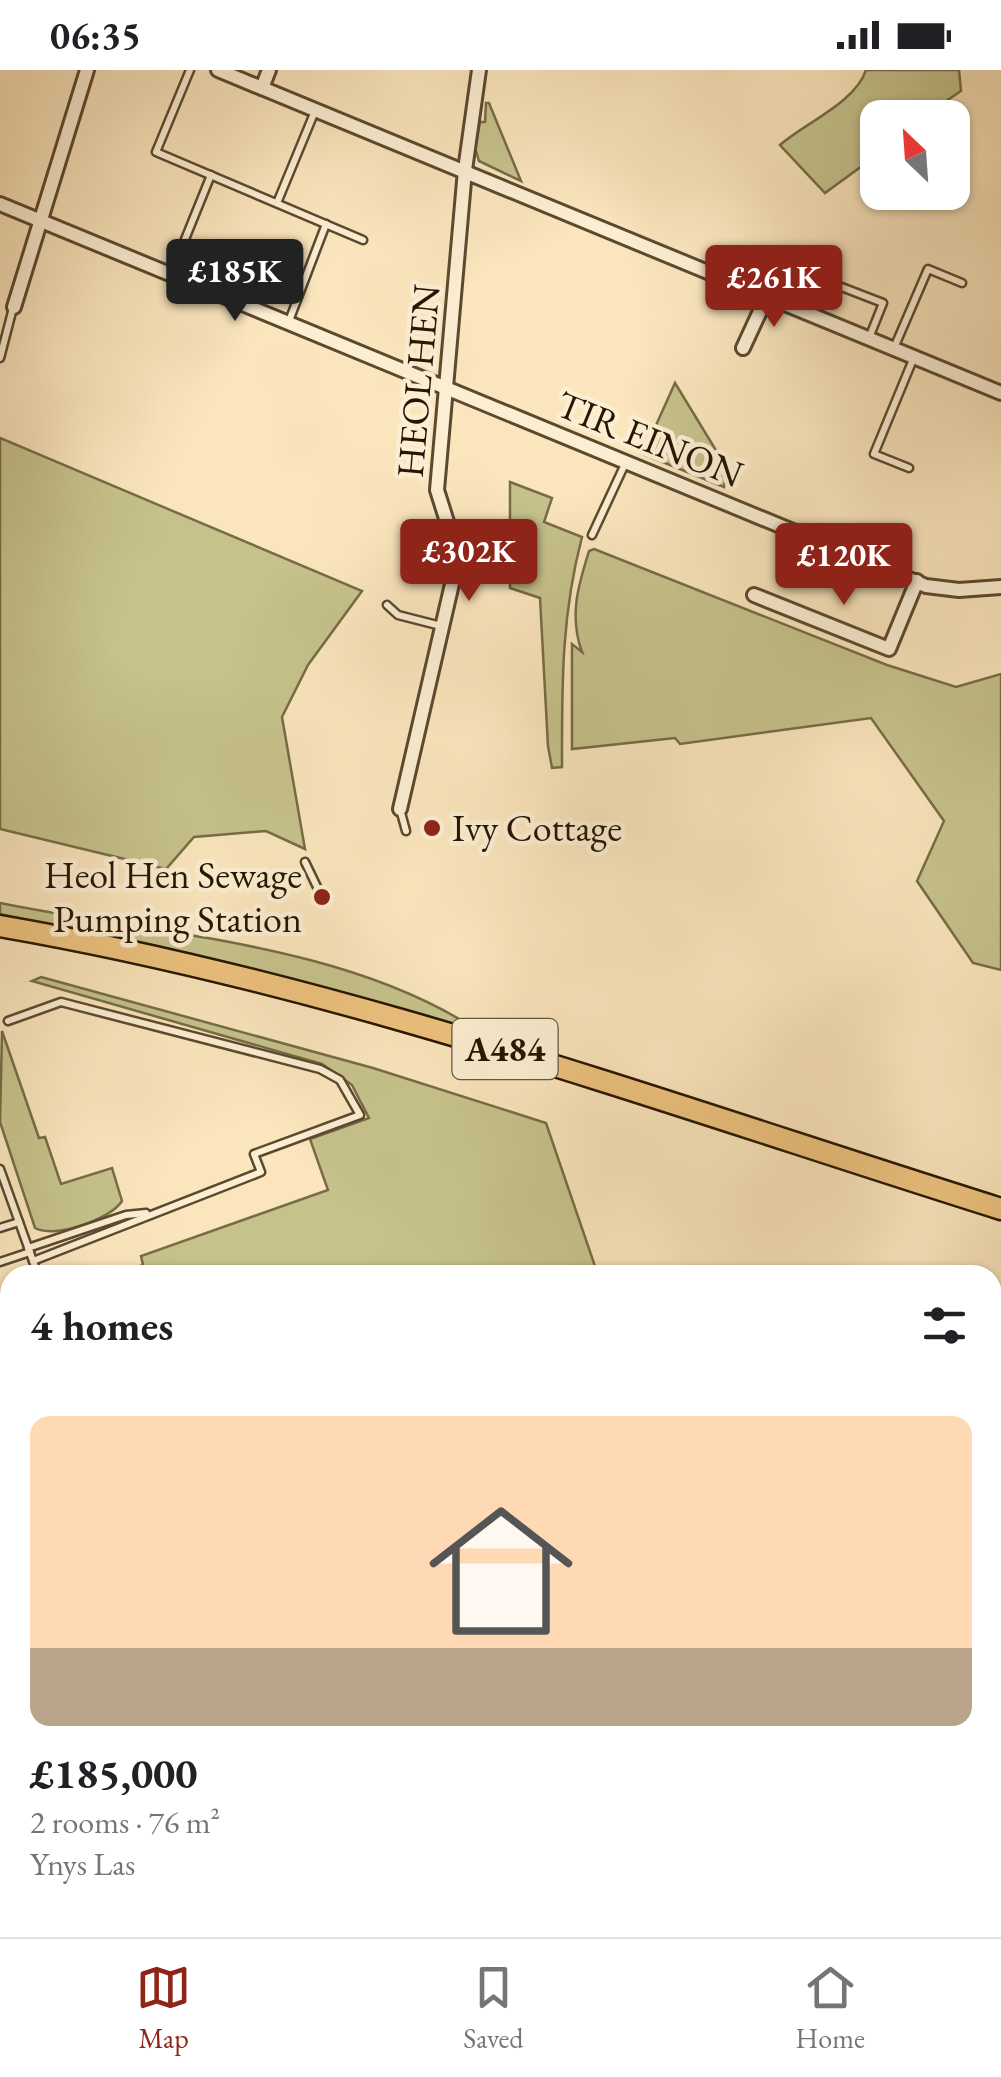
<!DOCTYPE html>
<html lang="en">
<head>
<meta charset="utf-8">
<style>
	body { margin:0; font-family:"EB Garamond",serif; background:#f6f6f6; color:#202124; height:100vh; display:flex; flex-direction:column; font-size:38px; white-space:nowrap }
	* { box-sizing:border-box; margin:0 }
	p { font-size:32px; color:#757577 }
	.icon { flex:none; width:55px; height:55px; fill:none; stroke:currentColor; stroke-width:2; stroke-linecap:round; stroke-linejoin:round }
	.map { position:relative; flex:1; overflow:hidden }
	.side { position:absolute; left:0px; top:1195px; width:1002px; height:672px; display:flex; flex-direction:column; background:#fff; border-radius:30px 30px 0 0; box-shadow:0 2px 8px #0004 }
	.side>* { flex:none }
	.needle { width:65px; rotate:335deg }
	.tools { position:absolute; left:860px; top:30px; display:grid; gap:20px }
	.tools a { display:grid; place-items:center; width:110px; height:110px; border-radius:20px; background:#fff; box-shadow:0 2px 8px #0004; font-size:50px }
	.price { position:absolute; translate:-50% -85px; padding:0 22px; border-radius:10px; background:#8f2418; color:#fff; font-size:32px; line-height:65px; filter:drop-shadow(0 2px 5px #0008) }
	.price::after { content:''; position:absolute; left:50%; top:60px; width:30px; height:22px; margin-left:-15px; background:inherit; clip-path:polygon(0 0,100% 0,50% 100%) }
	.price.on { background:#222; color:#fff }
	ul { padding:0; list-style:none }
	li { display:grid; align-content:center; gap:20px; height:530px; padding:0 30px }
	li span { display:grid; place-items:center; height:310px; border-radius:20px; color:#555 }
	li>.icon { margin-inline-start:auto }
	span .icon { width:180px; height:180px; fill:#fffc; stroke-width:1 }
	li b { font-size:42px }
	h2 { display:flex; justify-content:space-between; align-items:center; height:120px; padding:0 30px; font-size:42px }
	.status { display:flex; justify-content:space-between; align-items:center; height:70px; padding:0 50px; background:#fff; direction:ltr }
	.status svg { height:28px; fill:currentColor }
	.dock { display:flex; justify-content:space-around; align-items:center; height:140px; border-top:2px solid #e0e0e0; background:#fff; font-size:28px; color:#757577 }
	.dock a { display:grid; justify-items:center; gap:5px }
	.dock .on { color:#8f2418 }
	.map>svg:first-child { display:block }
	.green { fill:#c6c28c; stroke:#766c46; stroke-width:2.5 }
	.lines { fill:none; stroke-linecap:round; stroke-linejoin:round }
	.lane-casing { stroke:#5b492f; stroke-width:11 }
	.street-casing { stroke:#5b492f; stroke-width:18 }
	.primary-casing { stroke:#261500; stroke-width:25 }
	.lane { stroke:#fceed3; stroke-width:6 }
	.street { stroke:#fceed3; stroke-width:12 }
	.primary { stroke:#edc27e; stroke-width:20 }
	.poi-dot { fill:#8f2418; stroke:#fceed3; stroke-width:4 }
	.labels { text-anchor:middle; stroke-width:9; stroke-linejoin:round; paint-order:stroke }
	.shield { fill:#fceed3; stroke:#66563f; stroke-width:2.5 }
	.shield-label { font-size:35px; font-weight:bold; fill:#261500 }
	.street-label { font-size:38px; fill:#261500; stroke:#fceed3 }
	.poi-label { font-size:38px; fill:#261500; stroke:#fceed3; text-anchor:start }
</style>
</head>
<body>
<div class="status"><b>06:35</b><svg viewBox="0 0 49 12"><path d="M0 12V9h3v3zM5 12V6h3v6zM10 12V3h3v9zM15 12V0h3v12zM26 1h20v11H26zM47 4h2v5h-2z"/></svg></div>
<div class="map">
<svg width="1001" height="1867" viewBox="0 0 1001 1867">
	<rect width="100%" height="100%" fill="#fae5bc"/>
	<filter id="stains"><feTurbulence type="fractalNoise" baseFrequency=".002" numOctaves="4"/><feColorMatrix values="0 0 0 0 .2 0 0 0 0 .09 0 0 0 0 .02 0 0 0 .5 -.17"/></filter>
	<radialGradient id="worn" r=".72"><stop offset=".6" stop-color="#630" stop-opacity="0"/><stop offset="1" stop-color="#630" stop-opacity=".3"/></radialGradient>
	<!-- green -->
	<g class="green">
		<path d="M866 0H959L961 21 923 47 878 48 877 85 825 123 780 75C805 53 856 32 866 0Z"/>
		<path d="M486 33H489L521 111 479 91 475 78 480 52H485Z"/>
		<path d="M675 313 728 400 724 417 643 384Z"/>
		<path d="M0 368 362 521 308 595 282 647 305 779 266 761 194 767 166 799 0 759Z"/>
		<path d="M510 412 552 428 544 452 582 467C561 547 562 616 562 697L552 698 548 676 540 528 510 518Z"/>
		<path d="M594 479 887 595 956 617 1001 604V900L973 893 917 811 944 751 871 648 680 674 675 668 572 679V574L582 582C569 546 578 516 589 481Z"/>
		<path d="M0 833C156 865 348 872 483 964L276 906 0 844Z"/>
		<path d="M41 907 373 998 546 1053 598 1205H116L143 1195 141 1186 328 1120 310 1069 369 1048 352 1015 322 994 32 911Z"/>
		<path d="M2 961 39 1068 45 1067 61 1114 112 1098 122 1131C111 1149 55 1169 35 1158L0 1052Z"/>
	</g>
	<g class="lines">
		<!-- lane casing -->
		<g class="lane-casing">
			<g id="lane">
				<path d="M190 0 156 82 363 170"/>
				<path d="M277 133 315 41"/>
				<path d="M171 204 211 105"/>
				<path d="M749 217 761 186 883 233 869 268"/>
				<path d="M289 251 326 154"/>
				<path d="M894 278 928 199 962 213"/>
				<path d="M0 288 13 238"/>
				<path d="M909 398 874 384 914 287"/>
				<path d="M592 465 625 394"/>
				<path d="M387 535 398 545 441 556"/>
				<path d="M400 739 406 761"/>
				<path d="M305 792 319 821"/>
				<path d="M8 951 61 932 320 999 340 1010 360 1045 254 1084 261 1102 33 1191"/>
				<path d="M0 1099 38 1205"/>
				<path d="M0 1158 19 1152"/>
				<path d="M28 1178 126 1145 146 1143"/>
				<path d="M0 1192 30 1182"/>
				<path d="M0 1380 10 1377"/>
				<path d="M0 1544 10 1540"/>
				<path d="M992 1700 1001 1697"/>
				<path d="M513 1867 540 1858"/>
			</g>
		</g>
		<!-- street casing -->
		<g class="street-casing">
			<g id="street">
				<path d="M218 0 1001 323"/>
				<path d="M262 18 269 0"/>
				<path d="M0 134 926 516 959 520 1001 517"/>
				<path d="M14 237 87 0"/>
				<path d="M743 278 767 226"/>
				<path d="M754 525 889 579 917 511"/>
				<path d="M400 739 455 501 454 474 437 420 465 100 479 0"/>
			</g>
		</g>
		<!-- primary casing -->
		<g class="primary-casing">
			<path id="primary" d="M0 856C343 915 670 1035 1001 1139"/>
		</g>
		<!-- lane -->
		<use href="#lane" class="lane"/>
		<!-- street -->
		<use href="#street" class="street"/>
		<!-- primary -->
		<use href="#primary" class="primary"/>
	</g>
	<!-- markers -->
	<g class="poi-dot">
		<circle cx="432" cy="758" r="10"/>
		<circle cx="322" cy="827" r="10"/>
	</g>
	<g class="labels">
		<!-- shield labels -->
		<rect class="shield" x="452.5" y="949" width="105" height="60" rx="8"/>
		<g class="shield-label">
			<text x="505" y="991">A484</text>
		</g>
		<!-- street labels -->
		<g class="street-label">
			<text transform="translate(418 311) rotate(-85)" y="13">HEOL HEN</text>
			<text transform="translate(650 369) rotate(22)" y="13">TIR EINON</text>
		</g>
		<!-- poi labels -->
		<g class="poi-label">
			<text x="452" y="771">Ivy Cottage</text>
			<text x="302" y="818" text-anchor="end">Heol Hen Sewage<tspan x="302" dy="44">Pumping Station</tspan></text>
		</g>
	</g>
	<rect width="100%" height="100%" filter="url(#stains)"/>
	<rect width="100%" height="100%" fill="url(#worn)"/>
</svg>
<div class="tools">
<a><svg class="needle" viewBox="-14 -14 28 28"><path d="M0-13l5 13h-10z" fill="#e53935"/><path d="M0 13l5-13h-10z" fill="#757577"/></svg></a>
</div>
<b class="price on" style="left:235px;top:254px">£185K</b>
<b class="price" style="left:774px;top:260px">£261K</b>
<b class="price" style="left:469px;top:534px">£302K</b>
<b class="price" style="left:844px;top:538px">£120K</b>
<section class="side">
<h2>4 homes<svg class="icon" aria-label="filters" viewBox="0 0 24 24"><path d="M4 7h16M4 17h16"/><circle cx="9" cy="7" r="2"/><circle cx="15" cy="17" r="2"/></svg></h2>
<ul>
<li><span style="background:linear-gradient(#ffd9b3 75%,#b9a48a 0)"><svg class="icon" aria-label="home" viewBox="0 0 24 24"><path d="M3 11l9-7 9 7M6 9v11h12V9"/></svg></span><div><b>£185,000</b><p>2 rooms · 76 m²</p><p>Ynys Las</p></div></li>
</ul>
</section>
</div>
<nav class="dock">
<a class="on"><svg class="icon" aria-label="map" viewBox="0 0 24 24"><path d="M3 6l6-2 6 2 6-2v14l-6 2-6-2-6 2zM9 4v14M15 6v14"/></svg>Map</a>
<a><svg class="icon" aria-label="saved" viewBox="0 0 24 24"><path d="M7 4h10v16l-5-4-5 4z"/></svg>Saved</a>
<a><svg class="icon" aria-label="home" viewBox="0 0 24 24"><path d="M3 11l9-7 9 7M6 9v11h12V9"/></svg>Home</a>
</nav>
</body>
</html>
